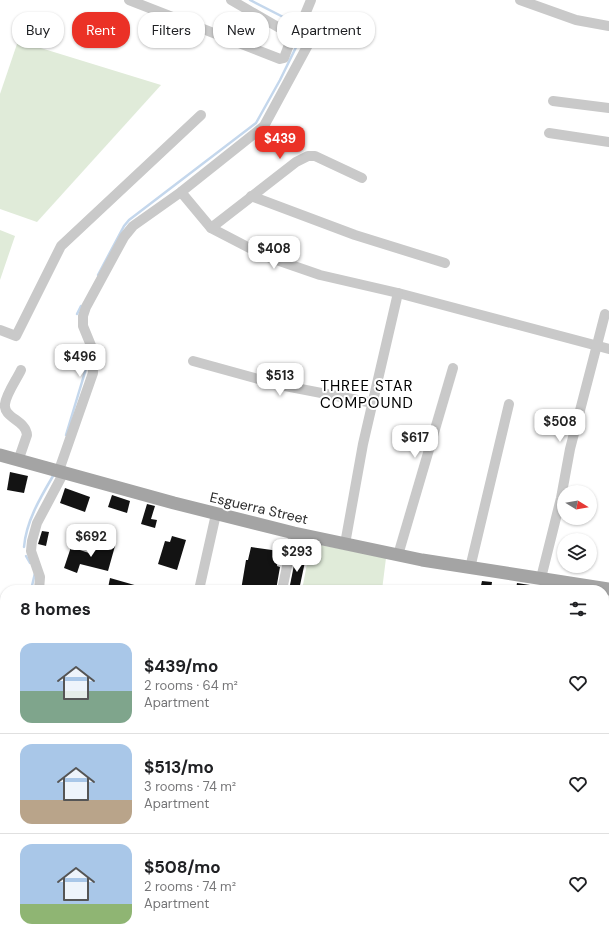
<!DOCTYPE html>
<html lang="en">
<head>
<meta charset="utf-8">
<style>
	body { margin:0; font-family:"DM Sans",sans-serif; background:#f2f2f2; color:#202124; height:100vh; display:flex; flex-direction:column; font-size:15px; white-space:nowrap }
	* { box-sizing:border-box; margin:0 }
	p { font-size:13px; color:#757577 }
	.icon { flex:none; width:22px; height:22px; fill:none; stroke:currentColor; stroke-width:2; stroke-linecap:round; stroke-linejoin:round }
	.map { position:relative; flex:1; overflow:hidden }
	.details { position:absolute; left:0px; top:585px; width:609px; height:356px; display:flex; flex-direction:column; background:#fff; border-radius:16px 16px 0 0; box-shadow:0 1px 3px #0004 }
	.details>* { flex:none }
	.banner { position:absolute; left:12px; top:12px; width:400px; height:36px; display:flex; gap:8px }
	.needle { width:26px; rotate:101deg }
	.buttons { position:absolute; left:557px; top:485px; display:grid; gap:8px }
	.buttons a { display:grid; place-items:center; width:40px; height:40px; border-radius:50%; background:#fff; box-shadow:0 1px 3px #0004; font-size:20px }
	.price { position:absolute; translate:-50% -34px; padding:0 9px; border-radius:8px; background:#fff; color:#222; font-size:13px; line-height:26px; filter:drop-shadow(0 1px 2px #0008) }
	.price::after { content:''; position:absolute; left:50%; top:24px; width:12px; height:9px; margin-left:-6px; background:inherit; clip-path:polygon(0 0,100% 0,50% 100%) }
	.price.current { background:#eb3126; color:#fff }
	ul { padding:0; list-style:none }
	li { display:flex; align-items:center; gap:12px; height:100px; padding:0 20px }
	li+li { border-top:1px solid #e0e0e0 }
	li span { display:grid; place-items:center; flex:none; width:112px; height:80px; border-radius:12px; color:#555 }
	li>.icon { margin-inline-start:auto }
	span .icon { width:48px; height:48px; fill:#fffc; stroke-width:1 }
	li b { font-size:17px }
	h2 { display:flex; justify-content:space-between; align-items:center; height:48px; padding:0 20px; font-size:17px }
	.tag { padding:0 14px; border-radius:16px; background:#fff; box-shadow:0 1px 3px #0004; font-size:14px; line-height:36px }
	.tag.current { background:#eb3126; color:#fff }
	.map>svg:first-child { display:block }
	.green { fill:#e0ebd9 }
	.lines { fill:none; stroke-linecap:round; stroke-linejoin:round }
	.stream { stroke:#c4d7ec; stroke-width:2.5 }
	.building { fill:#131313 }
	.minor { stroke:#c9c9c9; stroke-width:10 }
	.major { stroke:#a4a4a4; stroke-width:13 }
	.labels { text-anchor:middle; stroke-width:4; stroke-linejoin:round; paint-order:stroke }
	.street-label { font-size:14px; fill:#2c2c2c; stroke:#fff }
	.neighbourhood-label { font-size:15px; letter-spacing:1px; fill:#000; stroke:#fff }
</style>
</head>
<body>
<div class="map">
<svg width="609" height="941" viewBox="0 0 609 941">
	<rect width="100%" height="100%" fill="#fff"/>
	<!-- green -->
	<g class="green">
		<path d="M18 41 161 85 37 222 0 209V94Z"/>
		<path d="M0 230 15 236 0 280Z"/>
		<path d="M311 543 386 558 382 590H302Z"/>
	</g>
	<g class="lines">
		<!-- stream -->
		<g class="stream">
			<path d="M250 0 293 22"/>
			<path d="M98 275 124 226 129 220 256 123 280 80 302 35V29L299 26"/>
			<path d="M77 314 81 306"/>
			<path d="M66 435 88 362"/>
			<path d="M24 547C26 522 40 498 53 476"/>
			<path d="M26 556 30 563"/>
			<path d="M31 590 35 573"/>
			<path d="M0 662 5 650"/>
		</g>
	</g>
	<!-- building -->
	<g class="building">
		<path d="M10 472 28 476 24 493 7 490Z"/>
		<path d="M65 488 90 497 85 512 60 503Z"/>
		<path d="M112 495 130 501 127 513 108 507Z"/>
		<path d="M147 504 155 506 151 519 157 520 155 528 141 524Z"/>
		<path d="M42 531 49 532 46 546 38 544Z"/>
		<path d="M172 536 186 540 177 570 158 564 165 541 170 542Z"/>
		<path d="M96 541 115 546 108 571 80 564 77 573 64 568 71 547 92 554Z"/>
		<path d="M251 547 279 551 277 566 280 567 276 590H241L246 560H248Z"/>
		<path d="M296 555 306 557 299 590H289Z"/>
		<path d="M110 578 145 588V590H116L108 588Z"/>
		<path d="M482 581 492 582 491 590H480Z"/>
		<path d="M517 583 530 585 529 590 516 589Z"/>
	</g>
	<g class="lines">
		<!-- minor -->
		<g class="minor">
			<path d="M129 0 280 59 284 58 290 42V34L231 0"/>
			<path d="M520 0 576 20 609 26"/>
			<path d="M287 31 304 17 311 0"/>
			<path d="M553 101 609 108"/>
			<path d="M549 133 609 142"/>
			<path d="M181 192 211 228 265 256 320 275 398 293 609 349"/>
			<path d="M251 196 355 235 445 263"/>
			<path d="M211 228 296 162 308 156H315L362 178"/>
			<path d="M0 330 16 336 61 246 201 115"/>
			<path d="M193 361 280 385 373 403"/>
			<path d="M18 461 27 435C26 420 3 418 5 404 6 394 17 379 21 370"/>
			<path d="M58 473 93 373 92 348 83 326V316L86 307 124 237 133 226 181 192 264 126 309 43 308 31 304 17"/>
			<path d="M345 544 363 444 398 293"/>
			<path d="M398 555 453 368"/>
			<path d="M470 568 509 404"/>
			<path d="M541 578 561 498 570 449 605 314"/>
			<path d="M39 590 40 577 31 551 32 541 37 523 63 474"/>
			<path d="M199 590 216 514"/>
			<path d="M282 590 294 533"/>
			<path d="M0 684 5 672"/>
			<path d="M0 841 5 843"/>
			<path d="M0 918 5 920"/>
			<path d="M47 936 60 941"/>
			<path d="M271 936 285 941"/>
			<path d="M349 941 351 936"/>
		</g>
		<!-- major -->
		<path class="major" d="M0 455 174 503 294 533 422 560 609 589"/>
	</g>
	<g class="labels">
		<!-- street labels -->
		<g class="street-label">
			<text transform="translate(259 508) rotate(13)" y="5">Esguerra Street</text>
		</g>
		<!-- neighbourhood labels -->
		<g class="neighbourhood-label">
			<text x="367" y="391">THREE STAR<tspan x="367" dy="17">COMPOUND</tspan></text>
		</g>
	</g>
</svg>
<div class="buttons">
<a><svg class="needle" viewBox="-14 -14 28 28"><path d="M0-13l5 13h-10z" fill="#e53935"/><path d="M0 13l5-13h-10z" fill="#757577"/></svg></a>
<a><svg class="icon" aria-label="layers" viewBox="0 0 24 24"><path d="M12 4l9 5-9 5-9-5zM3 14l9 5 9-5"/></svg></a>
</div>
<b class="price current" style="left:280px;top:160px">$439</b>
<b class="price" style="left:274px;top:270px">$408</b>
<b class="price" style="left:80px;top:378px">$496</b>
<b class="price" style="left:280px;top:397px">$513</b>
<b class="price" style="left:560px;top:443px">$508</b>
<b class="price" style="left:415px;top:459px">$617</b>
<b class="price" style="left:91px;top:558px">$692</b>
<b class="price" style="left:297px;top:573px">$293</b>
<div class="banner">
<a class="tag">Buy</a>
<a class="tag current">Rent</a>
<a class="tag">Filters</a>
<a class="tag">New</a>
<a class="tag">Apartment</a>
</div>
<section class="details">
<h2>8 homes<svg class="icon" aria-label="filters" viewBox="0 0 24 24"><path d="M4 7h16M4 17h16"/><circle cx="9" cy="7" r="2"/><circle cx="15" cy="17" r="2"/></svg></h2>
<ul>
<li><span style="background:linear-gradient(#a9c7e8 60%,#7fa58c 0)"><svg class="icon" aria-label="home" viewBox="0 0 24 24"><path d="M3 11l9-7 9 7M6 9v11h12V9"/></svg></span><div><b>$439/mo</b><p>2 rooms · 64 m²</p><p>Apartment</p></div><svg class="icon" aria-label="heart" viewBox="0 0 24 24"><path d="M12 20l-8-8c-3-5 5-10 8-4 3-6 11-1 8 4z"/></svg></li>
<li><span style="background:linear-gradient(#a9c7e8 70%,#b9a48a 0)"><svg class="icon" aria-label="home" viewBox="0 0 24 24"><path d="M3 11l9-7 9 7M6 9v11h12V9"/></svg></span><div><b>$513/mo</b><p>3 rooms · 74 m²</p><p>Apartment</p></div><svg class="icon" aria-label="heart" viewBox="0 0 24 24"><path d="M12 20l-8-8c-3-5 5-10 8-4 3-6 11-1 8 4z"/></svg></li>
<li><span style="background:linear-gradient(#a9c7e8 75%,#8fb573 0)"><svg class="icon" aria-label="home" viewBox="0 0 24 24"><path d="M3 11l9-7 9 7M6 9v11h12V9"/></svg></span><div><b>$508/mo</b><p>2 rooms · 74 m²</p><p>Apartment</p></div><svg class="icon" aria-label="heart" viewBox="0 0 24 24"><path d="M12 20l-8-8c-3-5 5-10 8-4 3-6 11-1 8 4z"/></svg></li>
</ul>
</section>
</div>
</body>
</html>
